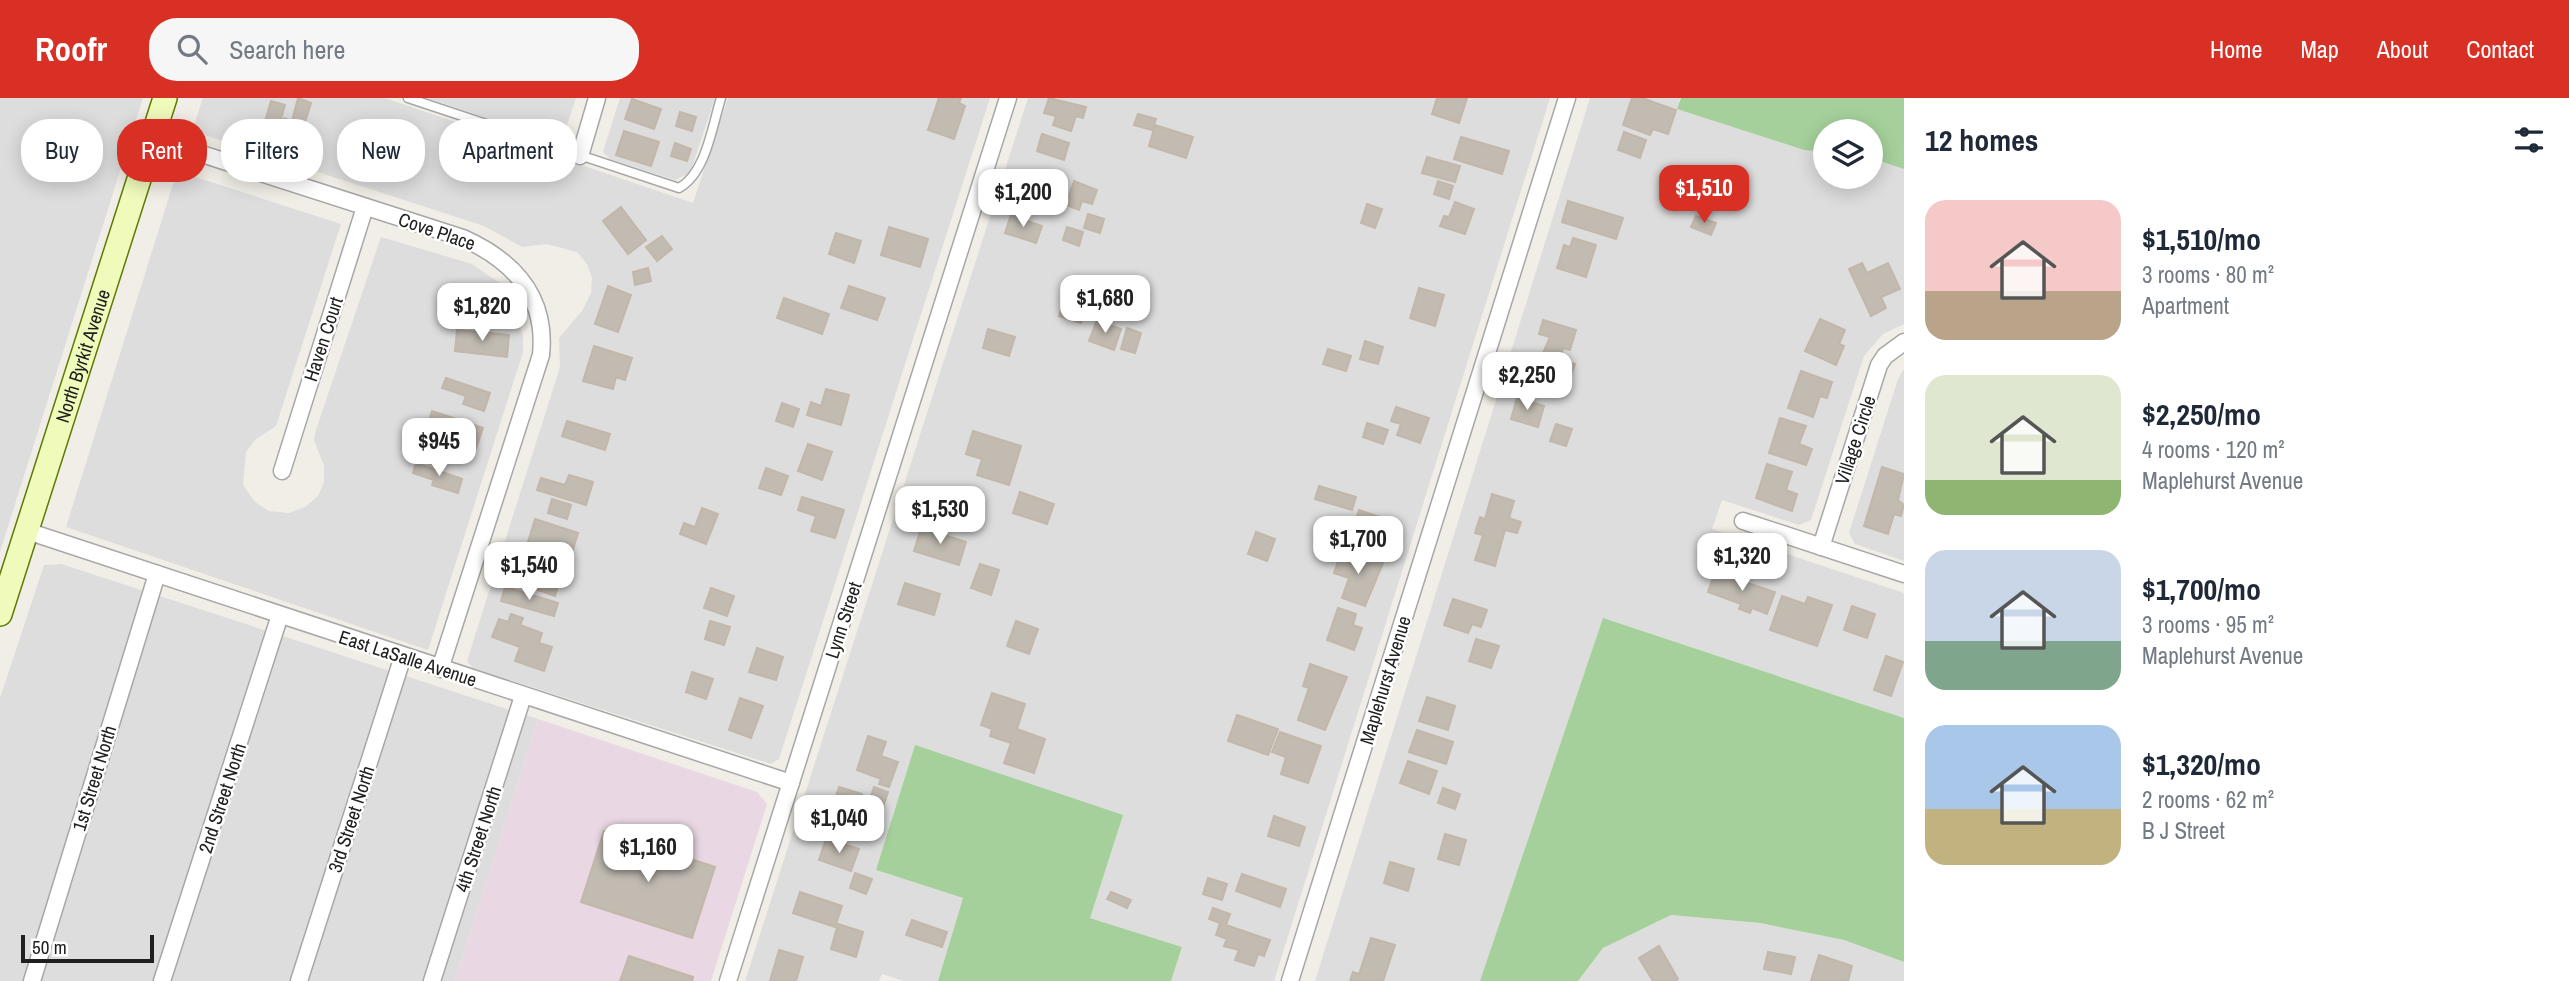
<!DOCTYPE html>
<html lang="en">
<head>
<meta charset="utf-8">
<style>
	body { margin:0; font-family:"Archivo Narrow",sans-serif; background:#f6f6f7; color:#1f2937; height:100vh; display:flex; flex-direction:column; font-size:26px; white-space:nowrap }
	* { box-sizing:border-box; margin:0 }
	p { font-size:23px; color:#747a83 }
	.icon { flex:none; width:38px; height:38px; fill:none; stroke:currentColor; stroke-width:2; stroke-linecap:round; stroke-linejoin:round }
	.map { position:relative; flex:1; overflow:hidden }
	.side { display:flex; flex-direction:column; background:#fff; width:665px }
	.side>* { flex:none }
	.hud { position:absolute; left:21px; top:21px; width:665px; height:63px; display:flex; gap:14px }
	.tools { position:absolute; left:1813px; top:21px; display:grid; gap:14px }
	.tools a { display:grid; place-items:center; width:70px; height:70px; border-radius:50%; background:#fff; box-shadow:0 4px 18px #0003; font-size:35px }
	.scale { position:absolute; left:21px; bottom:18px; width:133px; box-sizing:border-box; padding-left:7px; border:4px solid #202020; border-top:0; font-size:19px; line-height:24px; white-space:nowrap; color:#202020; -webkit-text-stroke:5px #fff; paint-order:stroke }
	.price { position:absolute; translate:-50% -60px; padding:0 16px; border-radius:14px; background:#fff; color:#222; font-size:23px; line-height:46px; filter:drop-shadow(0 2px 4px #0008) }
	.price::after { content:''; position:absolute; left:50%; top:42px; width:21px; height:16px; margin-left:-10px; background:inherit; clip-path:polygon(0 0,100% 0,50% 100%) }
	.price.active { background:#d93025; color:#fff }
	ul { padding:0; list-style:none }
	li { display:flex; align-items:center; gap:21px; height:175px; padding:0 21px }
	li span { display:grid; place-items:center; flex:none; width:196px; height:140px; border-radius:21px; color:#555 }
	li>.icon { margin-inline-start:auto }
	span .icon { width:84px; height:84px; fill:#fffc; stroke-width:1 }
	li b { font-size:30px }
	h2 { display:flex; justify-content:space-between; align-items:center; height:84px; padding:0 21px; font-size:30px }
	.chip { padding:0 24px; border-radius:28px; background:#fff; box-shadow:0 4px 18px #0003; font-size:24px; line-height:63px }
	.chip.active { background:#d93025; color:#fff }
	header { display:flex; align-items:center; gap:42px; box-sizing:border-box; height:98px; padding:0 35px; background:#d93025; color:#fff }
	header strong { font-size:33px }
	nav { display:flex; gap:38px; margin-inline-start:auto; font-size:24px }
	.search { width:490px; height:63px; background:#f6f6f7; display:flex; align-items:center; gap:18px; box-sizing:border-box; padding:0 24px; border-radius:28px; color:#747a83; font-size:26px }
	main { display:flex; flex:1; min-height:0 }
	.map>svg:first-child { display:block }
	.residential { fill:#dedddd }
	.industrial { fill:#e9d8e4 }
	.forest { fill:#a5d09b }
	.building { fill:#c1bbb2; stroke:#c2b7a8; stroke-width:2 }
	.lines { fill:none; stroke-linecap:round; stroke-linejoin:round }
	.lane-casing { stroke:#a7a7a7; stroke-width:11 }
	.street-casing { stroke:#a7a7a7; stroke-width:19 }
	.secondary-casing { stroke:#5f7905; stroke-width:26 }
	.lane { stroke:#fff; stroke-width:8 }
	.street { stroke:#fff; stroke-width:16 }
	.secondary { stroke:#effabb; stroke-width:23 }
	.labels { text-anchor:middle; stroke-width:5; stroke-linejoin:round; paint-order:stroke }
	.street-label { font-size:19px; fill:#202020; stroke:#fff }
</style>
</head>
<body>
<header>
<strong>Roofr</strong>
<div class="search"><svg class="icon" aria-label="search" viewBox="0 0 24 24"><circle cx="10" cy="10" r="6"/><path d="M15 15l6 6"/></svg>Search here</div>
<nav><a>Home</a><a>Map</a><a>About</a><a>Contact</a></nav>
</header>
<main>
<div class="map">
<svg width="1904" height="883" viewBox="0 0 1904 883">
	<rect width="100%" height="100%" fill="#f0eee6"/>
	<!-- residential -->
	<g class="residential">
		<path d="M0 0H143L0 454Z"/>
		<path d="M203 0H385L693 105 728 0H990L779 661 771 666 473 570 467 563 560 269 559 240 582 213 591 195 592 180 587 166 577 154 547 146 522 149 484 128 192 33Z"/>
		<path d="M427 0H576L561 45Z"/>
		<path d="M620 0H715L690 75 675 82 610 61 603 54Z"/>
		<path d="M1028 0H1550L1274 883H1171L1182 849 1090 820 915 647 876 772 963 800 938 883H904L882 876 879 883H745Z"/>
		<path d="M1590 0H1680L1678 11 1804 52 1825 54V79H1871V60L1904 71V226L1883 236 1864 258 1811 422 1799 427 1722 402 1712 431 1904 495V620L1603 521 1480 883H1315Z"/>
		<path d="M186 76 341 126 276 328 256 341 246 354 243 387 255 404 269 413 289 415 305 409 318 398 324 384V368L314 342 315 335 381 139 472 166 501 186 512 200 523 239V254L428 552 66 429 173 86Z"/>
		<path d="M1904 271V463L1855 446 1849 435 1898 281Z"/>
		<path d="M61 466 538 621 455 883H0V600L44 467Z"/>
		<path d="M1671 817 1760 825 1844 842 1904 864V883H1578L1603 850Z"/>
	</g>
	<!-- industrial -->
	<path class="industrial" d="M538 621 757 694 767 706 711 883H455Z"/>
	<!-- forest -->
	<g class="forest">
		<path d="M1681 0H1904V71L1871 60V33H1825V54L1804 52 1677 11Z"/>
		<path d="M1603 520 1904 620V864L1844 842 1760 825 1671 817 1603 850 1578 883H1480Z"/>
		<path d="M915 647 1123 717 1090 820 1182 849 1171 883H938L963 800 876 772Z"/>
	</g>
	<!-- building -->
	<g class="building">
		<path d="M298 0 311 5 297 50 284 46 286 38 279 36 284 20 292 23Z"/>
		<path d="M939 0H961L959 5 965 8 954 41 928 32Z"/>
		<path d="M1049 0 1086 9 1083 20 1076 18 1071 33 1053 27 1056 18 1044 15Z"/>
		<path d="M1437 0H1467L1459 25 1432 16Z"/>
		<path d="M1632 0H1642L1676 12 1668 36 1653 31 1650 37 1623 27Z"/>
		<path d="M632 1 661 11 654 31 625 21Z"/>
		<path d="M271 3 285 7 280 24 266 20Z"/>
		<path d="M680 14 696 19 692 33 676 28Z"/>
		<path d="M1138 16 1156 21 1152 32 1134 27Z"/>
		<path d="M1155 27 1193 39 1186 60 1149 48Z"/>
		<path d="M624 33 659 44 651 68 616 57Z"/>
		<path d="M1624 34 1646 42 1640 60 1618 52Z"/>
		<path d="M1042 36 1069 45 1064 62 1037 53Z"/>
		<path d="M1461 39 1509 53 1502 76 1454 61Z"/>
		<path d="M675 45 691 51 687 63 671 58Z"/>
		<path d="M1427 59 1460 68 1455 84 1422 75Z"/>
		<path d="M1074 83 1097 92 1092 106 1082 103 1079 112 1066 107Z"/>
		<path d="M1438 83 1453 88 1449 101 1434 96Z"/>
		<path d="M1568 103 1623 120 1616 141 1562 124Z"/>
		<path d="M1455 104 1474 111 1465 136 1440 128 1444 118 1449 119Z"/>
		<path d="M1367 106 1382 111 1375 130 1361 125Z"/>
		<path d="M621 109 646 142 628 156 603 123Z"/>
		<path d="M1088 116 1104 121 1100 135 1084 130Z"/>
		<path d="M1011 117 1042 128 1036 145 1005 135Z"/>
		<path d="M1696 118 1716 125 1711 137 1691 129Z"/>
		<path d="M889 129 928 141 920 169 881 157Z"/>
		<path d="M1067 129 1083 134 1079 148 1063 142Z"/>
		<path d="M836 135 861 143 854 165 829 156Z"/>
		<path d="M662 138 672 151 657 163 646 149Z"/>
		<path d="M1573 140 1596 147 1586 179 1557 170 1564 147 1570 149Z"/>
		<path d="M1862 165 1867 175 1888 165 1900 191 1881 199 1886 210 1871 218 1849 171Z"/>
		<path d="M648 170 651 183 635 187 633 174Z"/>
		<path d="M608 188 631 197 618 234 595 226Z"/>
		<path d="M849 188 885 200 877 222 841 210Z"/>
		<path d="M1419 190 1444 197 1435 228 1410 220Z"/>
		<path d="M1067 192 1089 200 1081 225 1059 218Z"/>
		<path d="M784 200 829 216 822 236 777 220Z"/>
		<path d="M1820 221 1845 232 1839 246 1844 248 1836 267 1805 253Z"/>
		<path d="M1097 222 1121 231 1114 252 1089 243Z"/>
		<path d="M1543 222 1576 232 1570 252 1563 250 1560 261 1575 266 1570 279 1537 269 1550 239 1539 236Z"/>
		<path d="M1127 230 1141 235 1135 255 1121 251Z"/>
		<path d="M988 231 1015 239 1009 258 983 250Z"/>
		<path d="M457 232 509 237 507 259 455 253Z"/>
		<path d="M1365 243 1383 249 1378 266 1360 261Z"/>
		<path d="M594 248 632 260 625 282 616 279 613 291 583 283Z"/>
		<path d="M1328 251 1351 258 1346 273 1323 266Z"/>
		<path d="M1801 273 1832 284 1827 300 1820 298 1813 319 1788 310Z"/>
		<path d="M446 280 490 295 484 313 463 306 466 298 442 290Z"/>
		<path d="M826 291 849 297 841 327 807 317 811 304 821 308Z"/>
		<path d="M1517 300 1544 308 1538 329 1511 321Z"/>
		<path d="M782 305 799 311 793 329 776 323Z"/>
		<path d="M1396 309 1429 320 1420 345 1397 337 1401 326 1391 323Z"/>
		<path d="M432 313 483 330 475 353 425 335Z"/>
		<path d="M1780 320 1806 328 1799 346 1812 351 1806 367 1769 355Z"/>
		<path d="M567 323 610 336 605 352 562 338Z"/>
		<path d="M1367 325 1388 332 1383 346 1363 339Z"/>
		<path d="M1556 326 1572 331 1566 348 1550 343Z"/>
		<path d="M973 333 1021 348 1009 387 977 377 982 361 966 356Z"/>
		<path d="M808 346 832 354 822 382 798 373Z"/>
		<path d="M416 365 462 381 458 395 432 387 434 382 413 375Z"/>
		<path d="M1767 366 1792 374 1786 392 1797 396 1792 413 1756 400Z"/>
		<path d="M1882 369 1904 376 1898 402 1904 407 1901 418 1894 416 1888 436 1864 428Z"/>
		<path d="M766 370 788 378 781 397 759 390Z"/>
		<path d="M569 377 593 384 586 407 537 392 541 380 565 387Z"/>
		<path d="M1319 388 1356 399 1352 412 1315 401Z"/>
		<path d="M1020 394 1054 406 1047 426 1013 415Z"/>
		<path d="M1492 396 1514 403 1509 420 1521 424 1517 435 1505 432 1495 468 1475 462 1483 437 1475 435 1480 419 1485 421Z"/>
		<path d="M802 399 844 412 835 440 811 433 816 418 798 412Z"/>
		<path d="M552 401 571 407 567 421 548 415Z"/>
		<path d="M702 410 718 416 706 446 680 436 684 425 695 429Z"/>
		<path d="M1359 412 1394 424 1390 437 1383 435 1379 446 1359 439 1361 430 1354 427Z"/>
		<path d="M535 421 578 435 571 458 528 444Z"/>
		<path d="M921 430 966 444 959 467 914 453Z"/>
		<path d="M1256 434 1275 441 1267 463 1248 456Z"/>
		<path d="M1342 452 1383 465 1365 508 1342 500 1349 480 1334 475Z"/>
		<path d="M980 466 999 472 991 497 971 490Z"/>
		<path d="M1715 474 1775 494 1767 516 1752 510 1750 515 1739 511 1741 506 1708 494Z"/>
		<path d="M542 479 559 485 555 498 538 492Z"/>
		<path d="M905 485 940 496 934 517 898 506Z"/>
		<path d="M505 489 558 505 554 518 501 503Z"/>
		<path d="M711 490 734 498 727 518 704 510Z"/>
		<path d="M1782 498 1805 506 1808 499 1832 507 1817 548 1770 532Z"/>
		<path d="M1453 501 1487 512 1481 529 1472 526 1468 535 1444 527Z"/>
		<path d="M1852 508 1875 516 1867 540 1844 532Z"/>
		<path d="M1338 510 1356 516 1353 527 1362 530 1354 552 1327 542Z"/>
		<path d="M511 516 523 520 520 527 542 535 539 545 552 549 544 573 515 563 520 549 492 539 499 521 508 524Z"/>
		<path d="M710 523 730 529 724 547 705 541Z"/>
		<path d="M1016 523 1038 531 1029 556 1007 548Z"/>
		<path d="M1476 541 1499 548 1491 570 1469 563Z"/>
		<path d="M757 550 783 559 776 582 749 574Z"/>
		<path d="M1886 558 1903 564 1891 598 1874 592Z"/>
		<path d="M1310 566 1347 579 1325 632 1298 622 1309 590 1303 588Z"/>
		<path d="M692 574 713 581 706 601 686 594Z"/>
		<path d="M992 595 1025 606 1017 631 1045 641 1034 675 1004 665 1011 645 990 638 992 631 981 627Z"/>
		<path d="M1427 599 1455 608 1448 632 1419 623Z"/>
		<path d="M740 600 763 608 751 640 729 632Z"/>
		<path d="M1237 617 1278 631 1268 657 1228 643Z"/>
		<path d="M1417 632 1453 644 1446 666 1409 654Z"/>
		<path d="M1280 634 1321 648 1308 685 1281 676 1286 659 1272 654Z"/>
		<path d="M868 638 886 644 881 658 898 664 889 689 879 686 881 681 857 672Z"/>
		<path d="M1408 663 1437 673 1429 696 1400 685Z"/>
		<path d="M839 689 862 696 855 731 828 723Z"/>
		<path d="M874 689 888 694 879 721 865 716Z"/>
		<path d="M1443 690 1460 696 1455 711 1438 705Z"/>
		<path d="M1274 718 1305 729 1299 748 1268 738Z"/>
		<path d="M604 733 715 769 692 840 581 804Z"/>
		<path d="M1445 736 1466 742 1459 767 1438 761Z"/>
		<path d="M826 741 859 751 851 773 819 762Z"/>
		<path d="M1390 764 1414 771 1408 793 1384 785Z"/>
		<path d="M855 775 872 781 866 796 850 790Z"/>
		<path d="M1242 776 1286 791 1280 809 1236 793Z"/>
		<path d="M1208 780 1227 786 1222 802 1203 796Z"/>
		<path d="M800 794 842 808 835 829 793 815Z"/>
		<path d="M1111 794 1131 802 1127 810 1107 801Z"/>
		<path d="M1213 810 1230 816 1226 827 1270 842 1264 858 1258 856 1254 868 1235 862 1239 852 1224 848 1227 841 1216 837 1220 825 1209 821Z"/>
		<path d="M912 822 947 834 942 849 906 837Z"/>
		<path d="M838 826 863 834 856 859 831 851Z"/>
		<path d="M1371 840 1395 847 1383 883H1350L1353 874 1359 876Z"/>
		<path d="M1659 848 1678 881 1675 883H1653L1639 860Z"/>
		<path d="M779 852 803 859 796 883H770Z"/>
		<path d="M1768 854 1795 859 1791 876 1764 871Z"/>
		<path d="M1819 857 1852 868 1848 883H1811Z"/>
		<path d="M629 858 693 879 692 883H620Z"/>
	</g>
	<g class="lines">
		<!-- lane casing -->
		<g class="lane-casing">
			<path id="lane" d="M408 0 679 90C706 75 712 29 721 0"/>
		</g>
		<!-- street casing -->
		<g class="street-casing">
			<g id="street">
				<path d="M152 40 463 140C514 163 547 199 541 257L440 571"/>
				<path d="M580 58 597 0"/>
				<path d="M282 373 365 109"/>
				<path d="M1743 423 1904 476"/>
				<path d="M27 433 791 685"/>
				<path d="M1821 449 1879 267 1885 258 1904 244"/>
				<path d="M32 883 157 476"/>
				<path d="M162 883 280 517"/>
				<path d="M299 883 403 558"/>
				<path d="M432 883 523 598"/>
				<path d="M728 883 1008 0"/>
				<path d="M1290 883 1567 0"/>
			</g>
		</g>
		<!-- secondary casing -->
		<g class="secondary-casing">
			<g id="secondary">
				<path id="s1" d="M0 516 165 0"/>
			</g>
		</g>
		<!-- lane -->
		<use href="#lane" class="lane"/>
		<!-- street -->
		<use href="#street" class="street"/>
		<!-- secondary -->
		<use href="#secondary" class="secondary"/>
	</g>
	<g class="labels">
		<!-- street labels -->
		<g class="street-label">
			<text transform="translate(437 133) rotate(19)" y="7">Cove Place</text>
			<text transform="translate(323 241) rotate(-72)" y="7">Haven Court</text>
			<text dy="7" stroke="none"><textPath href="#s1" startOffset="271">North Byrkit Avenue</textPath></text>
			<text transform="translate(1855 342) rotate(-72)" y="7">Village Circle</text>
			<text transform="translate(843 522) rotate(-72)" y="7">Lynn Street</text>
			<text transform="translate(408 560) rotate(18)" y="7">East LaSalle Avenue</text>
			<text transform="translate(1385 582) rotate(-73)" y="7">Maplehurst Avenue</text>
			<text transform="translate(94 680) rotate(-73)" y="7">1st Street North</text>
			<text transform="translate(222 700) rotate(-72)" y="7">2nd Street North</text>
			<text transform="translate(351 721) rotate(-72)" y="7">3rd Street North</text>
			<text transform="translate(478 741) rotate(-72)" y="7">4th Street North</text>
		</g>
	</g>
</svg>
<div class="tools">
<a><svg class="icon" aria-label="layers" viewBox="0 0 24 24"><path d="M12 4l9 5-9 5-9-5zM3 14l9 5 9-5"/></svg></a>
</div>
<div class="scale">50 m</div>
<b class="price active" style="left:1704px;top:127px">$1,510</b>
<b class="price" style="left:1023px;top:131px">$1,200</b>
<b class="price" style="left:1105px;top:237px">$1,680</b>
<b class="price" style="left:482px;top:245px">$1,820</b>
<b class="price" style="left:1527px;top:314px">$2,250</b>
<b class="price" style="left:439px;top:380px">$945</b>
<b class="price" style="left:940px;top:448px">$1,530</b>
<b class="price" style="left:1358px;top:478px">$1,700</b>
<b class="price" style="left:1742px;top:495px">$1,320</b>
<b class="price" style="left:529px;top:504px">$1,540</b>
<b class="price" style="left:839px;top:757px">$1,040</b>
<b class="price" style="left:648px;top:786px">$1,160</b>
<div class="hud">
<a class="chip">Buy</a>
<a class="chip active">Rent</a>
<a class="chip">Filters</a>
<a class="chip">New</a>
<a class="chip">Apartment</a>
</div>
</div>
<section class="side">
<h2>12 homes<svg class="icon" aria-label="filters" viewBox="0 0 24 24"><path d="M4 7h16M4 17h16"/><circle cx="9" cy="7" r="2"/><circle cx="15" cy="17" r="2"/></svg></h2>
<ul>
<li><span style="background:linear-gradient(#f6c9c9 65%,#b9a48a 0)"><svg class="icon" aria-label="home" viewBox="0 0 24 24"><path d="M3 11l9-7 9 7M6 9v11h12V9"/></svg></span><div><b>$1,510/mo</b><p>3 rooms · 80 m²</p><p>Apartment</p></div></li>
<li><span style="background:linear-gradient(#dfe7d0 75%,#8fb573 0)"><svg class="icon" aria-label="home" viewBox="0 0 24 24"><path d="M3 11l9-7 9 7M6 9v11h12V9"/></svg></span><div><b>$2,250/mo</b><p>4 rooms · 120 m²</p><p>Maplehurst Avenue</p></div></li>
<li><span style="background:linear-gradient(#c9d6e8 65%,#7fa58c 0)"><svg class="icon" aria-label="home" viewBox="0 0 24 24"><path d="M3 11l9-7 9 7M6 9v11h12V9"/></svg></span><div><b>$1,700/mo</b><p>3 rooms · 95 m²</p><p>Maplehurst Avenue</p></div></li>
<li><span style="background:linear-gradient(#a9c7e8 60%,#c2b280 0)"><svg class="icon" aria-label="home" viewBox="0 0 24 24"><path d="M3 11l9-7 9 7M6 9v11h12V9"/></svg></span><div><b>$1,320/mo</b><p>2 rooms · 62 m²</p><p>B J Street</p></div></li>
</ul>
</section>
</main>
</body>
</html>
